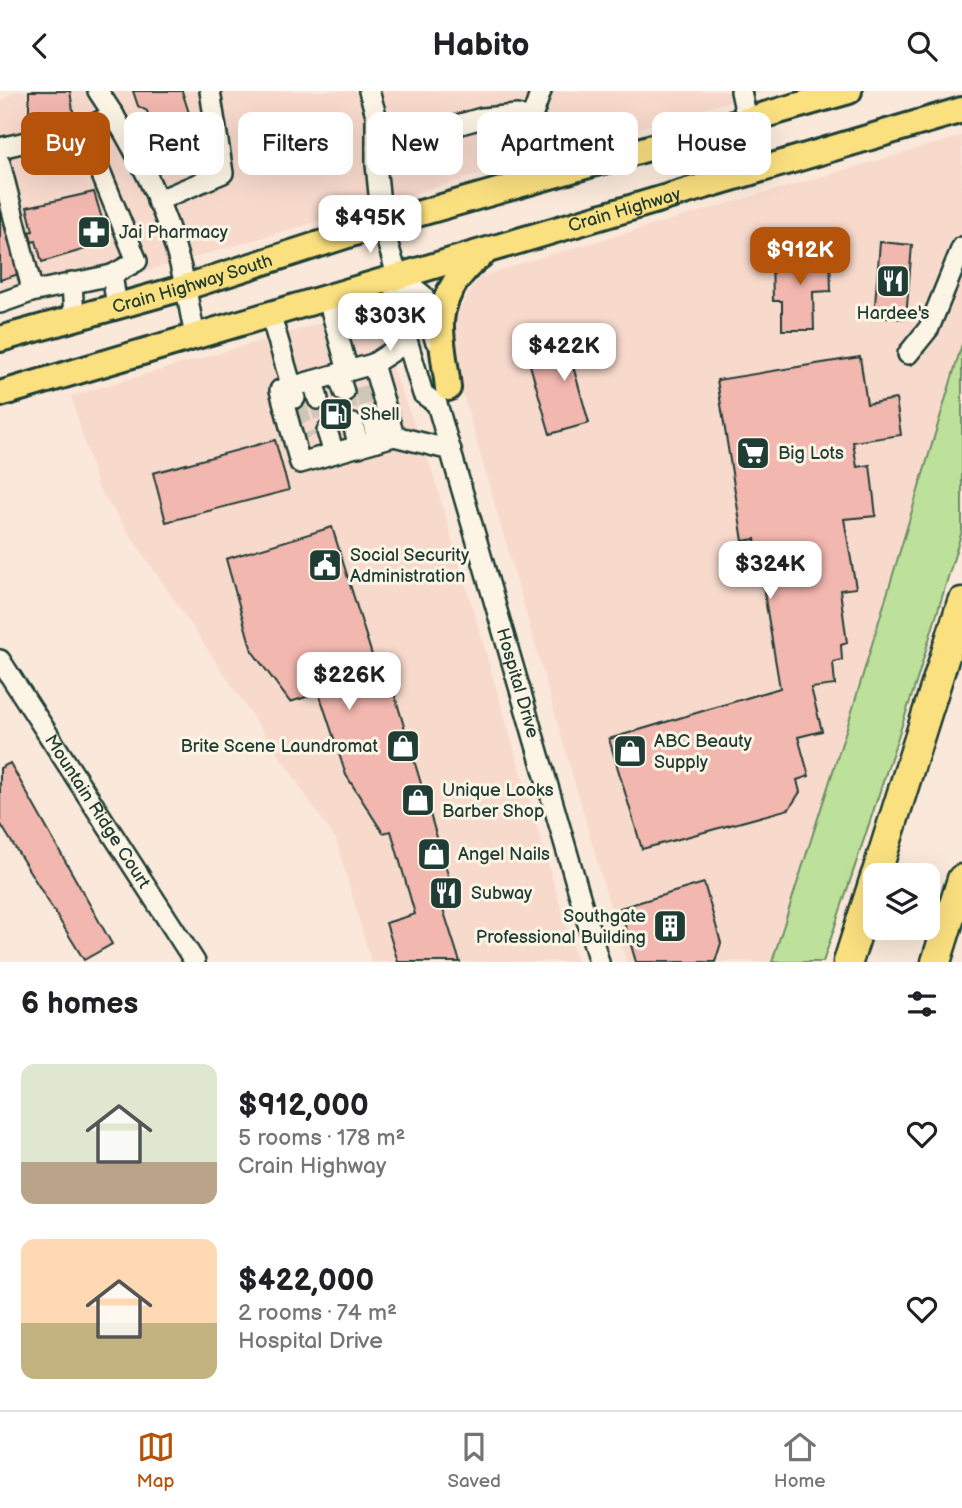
<!DOCTYPE html>
<html lang="en">
<head>
<meta charset="utf-8">
<style>
	body { margin:0; font-family:"Balsamiq Sans",sans-serif; background:#f6f6f6; color:#202124; height:100vh; display:flex; flex-direction:column; font-size:26px; white-space:nowrap }
	* { box-sizing:border-box; margin:0 }
	p { font-size:23px; color:#757577 }
	.icon { flex:none; width:38px; height:38px; fill:none; stroke:currentColor; stroke-width:2; stroke-linecap:round; stroke-linejoin:round }
	.map { position:relative; height:871px; overflow:hidden }
	.drawer { display:flex; flex-direction:column; background:#fff; flex:1 }
	.drawer>* { flex:none }
	.banner { position:absolute; left:21px; top:21px; width:920px; height:63px; display:flex; gap:14px }
	.controls { position:absolute; left:863px; top:772px; display:grid; gap:14px }
	.controls a { display:grid; place-items:center; width:77px; height:77px; border-radius:14px; background:#fff; box-shadow:0 7px 28px #0002; font-size:35px }
	.price { position:absolute; translate:-50% -60px; padding:0 16px; border-radius:14px; background:#fff; color:#222; font-size:23px; line-height:46px; filter:drop-shadow(0 2px 4px #0008) }
	.price::after { content:''; position:absolute; left:50%; top:42px; width:21px; height:16px; margin-left:-10px; background:inherit; clip-path:polygon(0 0,100% 0,50% 100%) }
	.price.current { background:#b45309; color:#fff }
	ul { padding:0; list-style:none }
	li { display:flex; align-items:center; gap:21px; height:175px; padding:0 21px }
	li span { display:grid; place-items:center; flex:none; width:196px; height:140px; border-radius:14px; color:#555 }
	li>.icon { margin-inline-start:auto }
	span .icon { width:84px; height:84px; fill:#fffc; stroke-width:1 }
	li b { font-size:30px }
	h2 { display:flex; justify-content:space-between; align-items:center; height:84px; padding:0 21px; font-size:30px }
	.chip { padding:0 24px; border-radius:14px; background:#fff; box-shadow:0 7px 28px #0002; font-size:24px; line-height:63px }
	.chip.current { background:#b45309; color:#fff }
	header { display:flex; justify-content:space-between; align-items:center; height:91px; padding:0 21px; background:#fff; font-size:32px; font-weight:700 }
	.tab-bar { display:flex; justify-content:space-around; align-items:center; height:98px; border-top:2px solid #e0e0e0; background:#fff; font-size:19px; color:#757577 }
	.tab-bar a { display:grid; justify-items:center; gap:4px }
	.tab-bar .current { color:#b45309 }
	.map>svg:first-child { display:block }
	.built { fill:#f8dacd }
	.green { fill:#bde09a; stroke:#6e8e67; stroke-width:2 }
	.building { fill:#f2b7af; stroke:#1f3d34; stroke-width:2 }
	.lines { fill:none; stroke-linecap:round; stroke-linejoin:round }
	.minor-tunnel { stroke:#cec7b9; stroke-width:19; stroke-dasharray:19 10; stroke-linecap:butt }
	.minor-casing { stroke:#1f3d34; stroke-width:24 }
	.major-casing { stroke:#1f3d34; stroke-width:30 }
	.highway-casing { stroke:#1f3d34; stroke-width:33 }
	.minor { stroke:#fcf5e5; stroke-width:19 }
	.major { stroke:#fbe080; stroke-width:24 }
	.highway { stroke:#fbe080; stroke-width:28 }
	.labels { text-anchor:middle; stroke-width:6; stroke-linejoin:round; paint-order:stroke }
	.street-label { font-size:18px; fill:#1f3d34; stroke:#fcf5e5 }
	.poi-label { font-size:18px; fill:#1f3d34; stroke:#fcf5e5; text-anchor:start }
</style>
</head>
<body>
<header><svg class="icon" aria-label="back" viewBox="0 0 24 24"><path d="M15 5l-7 7 7 7"/></svg>Habito<svg class="icon" aria-label="search" viewBox="0 0 24 24"><circle cx="10" cy="10" r="6"/><path d="M15 15l6 6"/></svg></header>
<div class="map">
<svg width="962" height="871" viewBox="0 0 962 871">
	<rect width="100%" height="100%" fill="#fae9da"/>
	<filter id="ink" filterUnits="userSpaceOnUse"><feTurbulence type="fractalNoise" baseFrequency=".0143" numOctaves="2"/><feDisplacementMap in="SourceGraphic" scale="14" xChannelSelector="R" yChannelSelector="G"/><feConvolveMatrix kernelMatrix="1 2 1 2 8 2 1 2 1" color-interpolation-filters="sRGB"/></filter>
	<g filter="url(#ink)">
		<!-- built -->
		<g class="built">
			<path d="M15 0H766L0 223V11Z"/>
			<path d="M962 45V253L849 630 772 871H626L452 265 455 225 479 186 528 170Z"/>
			<path d="M362 220 376 234 432 379 577 871H371L336 749 97 395 71 305Z"/>
		</g>
		<!-- green -->
		<path class="green" d="M962 253V440L916 592 823 871H772L849 630Z"/>
		<!-- building -->
		<g class="building">
			<path d="M29 0H70L74 26 60 28 61 33 34 37 31 22H29Z"/>
			<path d="M133 0H182L201 60 163 72 147 20 138 15Z"/>
			<path d="M94 101 109 151 42 171 36 150 32 151 29 141 33 140 27 116Z"/>
			<path d="M0 120 13 164 16 163 19 183 0 189Z"/>
			<path d="M880 151 912 154 906 228 874 226Z"/>
			<path d="M830 164 831 200 813 201 814 239H782V210H773L772 165Z"/>
			<path d="M596 237 602 259 571 268 589 332 550 343 530 274 564 264 559 247Z"/>
			<path d="M860 266 867 313 896 308 901 344 853 351 857 376 870 374 876 425 844 428 856 497 840 499 847 552 841 554 842 569 833 571 835 594 811 597 822 640 798 646 809 685 797 689 800 701 789 718 642 758 609 648 780 597 755 448 743 450 717 289Z"/>
			<path d="M275 349 289 399 166 431 153 382Z"/>
			<path d="M332 436 377 580 387 578 457 814 443 818 460 871H398L386 832 415 823 391 740 383 742 346 684 319 602 290 611 252 560 226 468Z"/>
			<path d="M10 672 112 853 84 869 0 732V677Z"/>
			<path d="M704 792 721 852 715 871H636L620 817Z"/>
		</g>
		<g class="lines">
			<!-- minor-tunnel -->
			<g class="minor-tunnel">
				<path d="M363 295 372 328"/>
				<path d="M344 301 353 333"/>
				<path d="M318 308 327 340"/>
				<path d="M297 314 307 347"/>
			</g>
			<!-- minor casing -->
			<g class="minor-casing">
				<g id="minor">
					<path d="M98 0C138 59 170 124 185 194 189 212 191 229 196 247"/>
					<path id="s1" d="M369 0 376 24V73L382 133 397 184 396 212 423 303 437 313 599 871"/>
					<path d="M541 0 531 29 544 87"/>
					<path d="M741 0 747 29"/>
					<path d="M114 24 83 38 137 170 112 184 117 215"/>
					<path d="M0 57 83 38"/>
					<path d="M376 57 482 27 517 24 531 29"/>
					<path d="M0 72 30 190 31 201 0 212"/>
					<path d="M157 110 223 82 210 0"/>
					<path d="M397 184 423 204 435 249"/>
					<path d="M72 191 74 228"/>
					<path d="M31 201 112 184"/>
					<path d="M327 205 348 280"/>
					<path d="M270 222 295 307"/>
					<path d="M908 263 929 237 962 156"/>
					<path d="M373 273 394 345 300 372 280 299Z"/>
					<path d="M373 273 407 251"/>
					<path d="M338 283 344 301"/>
					<path d="M313 290 318 308"/>
					<path d="M372 328 377 350"/>
					<path d="M353 333 359 356"/>
					<path d="M327 340 334 362"/>
					<path d="M394 345 451 359"/>
					<path id="s2" d="M0 569 195 871"/>
				</g>
			</g>
			<!-- major casing -->
			<g class="major-casing">
				<g id="major">
					<path id="s3" d="M0 248 186 196 382 133 849 0"/>
					<path d="M448 297C446 276 440 251 441 230 443 203 462 177 484 162"/>
					<path id="s4" d="M0 303 962 19"/>
				</g>
			</g>
			<!-- highway casing -->
			<g class="highway-casing">
				<g id="highway">
					<path d="M876 784 962 511"/>
					<path d="M848 871 875 786"/>
					<path d="M936 871 962 788"/>
				</g>
			</g>
			<!-- minor -->
			<use href="#minor" class="minor"/>
			<!-- major -->
			<use href="#major" class="major"/>
			<!-- highway -->
			<use href="#highway" class="highway"/>
		</g>
	</g>
	<!-- icons -->
	<defs>
		<g id="pharmacy-square" transform="scale(1.75)"><rect x="-9" y="-9" width="18" height="18" rx="4" fill="#1f3d34" stroke="#fcf5e5"/><path d="M-2-6h4v4h4v4h-4v4h-4v-4h-4v-4h4Z" fill="#fff"/></g>
		<g id="restaurant-square" transform="scale(1.75)"><rect x="-9" y="-9" width="18" height="18" rx="4" fill="#1f3d34" stroke="#fcf5e5"/><path d="M-5-6h1v4h1v-4h1v4h1v-4h1v5L-1.5 .5V6h-2V.5L-5-1ZM5-6V6H3V1.5H1.5Q1.5-4 5-6Z" fill="#fff"/></g>
		<g id="fuel-square" transform="scale(1.75)"><rect x="-9" y="-9" width="18" height="18" rx="4" fill="#1f3d34" stroke="#fcf5e5"/><path d="M-5.5-6h7V0h2V4h1.3V-2.5L3-4.5l.8-.8L6-3V5H2.5V1h-1V6h-7ZM-4.2-4.7v3.2H.2V-4.7Z" fill="#fff"/></g>
		<g id="supermarket-square" transform="scale(1.75)"><rect x="-9" y="-9" width="18" height="18" rx="4" fill="#1f3d34" stroke="#fcf5e5"/><path d="M-6-5.5h2.5l.6 2H6L4.5 2H-2.5L-4.4-4H-6ZM-1.5 3.2a1.3 1.3 0 1 0 .1 0ZM3 3.2a1.3 1.3 0 1 0 .1 0Z" fill="#fff"/></g>
		<g id="civic-square" transform="scale(1.75)"><rect x="-9" y="-9" width="18" height="18" rx="4" fill="#1f3d34" stroke="#fcf5e5"/><path d="M-.6-6.5H3V-4.5H.6V-3L4-1V1h2V6H-6V1h2V-1L-.6-3ZM-1.2 2.5V6h2.4V2.5Z" fill="#fff"/></g>
		<g id="shop-square" transform="scale(1.75)"><rect x="-9" y="-9" width="18" height="18" rx="4" fill="#1f3d34" stroke="#fcf5e5"/><path d="M-5-2.5h2.3a2.7 3.5 0 0 1 5.4 0H5L5.5 6h-11ZM-1.5-2.5h3a1.5 2.3 0 0 0-3 0Z" fill="#fff"/></g>
		<g id="building-square" transform="scale(1.75)"><rect x="-9" y="-9" width="18" height="18" rx="4" fill="#1f3d34" stroke="#fcf5e5"/><path d="M-4-6H4V6H1V3H-1V6H-4ZM-2.5-4.3h1.7v1.8h-1.7ZM.8-4.3h1.7v1.8H.8ZM-2.5-1h1.7V.8h-1.7ZM.8-1h1.7V.8H.8Z" fill="#fff"/></g>
	</defs>
	<g fill-rule="evenodd">
		<use href="#pharmacy-square" x="94" y="141"/>
		<use href="#restaurant-square" x="893" y="190"/>
		<use href="#fuel-square" x="336" y="323"/>
		<use href="#supermarket-square" x="753" y="362"/>
		<use href="#civic-square" x="325" y="474"/>
		<use href="#shop-square" x="403" y="655"/>
		<use href="#shop-square" x="630" y="660"/>
		<use href="#shop-square" x="418" y="709"/>
		<use href="#shop-square" x="434" y="763"/>
		<use href="#restaurant-square" x="446" y="802"/>
		<use href="#building-square" x="670" y="835"/>
	</g>
	<g class="labels">
		<!-- street labels -->
		<g class="street-label">
			<text dy="6" stroke="none"><textPath href="#s4" startOffset="651">Crain Highway</textPath></text>
			<text dy="6" stroke="none"><textPath href="#s3" startOffset="200">Crain Highway South</textPath></text>
			<text dy="6" stroke="none"><textPath href="#s1" startOffset="618">Hospital Drive</textPath></text>
			<text dy="6" stroke="none"><textPath href="#s2" startOffset="180">Mountain Ridge Court</textPath></text>
		</g>
		<!-- poi labels -->
		<g class="poi-label">
			<text x="119" y="147">Jai Pharmacy</text>
			<text x="893" y="228" text-anchor="middle">Hardee's</text>
			<text x="360" y="329">Shell</text>
			<text x="778" y="368">Big Lots</text>
			<text x="350" y="470">Social Security<tspan x="350" dy="21">Administration</tspan></text>
			<text x="654" y="656">ABC Beauty<tspan x="654" dy="21">Supply</tspan></text>
			<text x="378" y="661" text-anchor="end">Brite Scene Laundromat</text>
			<text x="442" y="705">Unique Looks<tspan x="442" dy="21">Barber Shop</tspan></text>
			<text x="458" y="769">Angel Nails</text>
			<text x="471" y="808">Subway</text>
			<text x="646" y="831" text-anchor="end">Southgate<tspan x="646" dy="21">Professional Building</tspan></text>
		</g>
	</g>
</svg>
<div class="controls">
<a><svg class="icon" aria-label="layers" viewBox="0 0 24 24"><path d="M12 4l9 5-9 5-9-5zM3 14l9 5 9-5"/></svg></a>
</div>
<b class="price" style="left:370px;top:164px">$495K</b>
<b class="price current" style="left:800px;top:196px">$912K</b>
<b class="price" style="left:390px;top:262px">$303K</b>
<b class="price" style="left:564px;top:292px">$422K</b>
<b class="price" style="left:770px;top:510px">$324K</b>
<b class="price" style="left:349px;top:621px">$226K</b>
<div class="banner">
<a class="chip current">Buy</a>
<a class="chip">Rent</a>
<a class="chip">Filters</a>
<a class="chip">New</a>
<a class="chip">Apartment</a>
<a class="chip">House</a>
</div>
</div>
<section class="drawer">
<h2>6 homes<svg class="icon" aria-label="filters" viewBox="0 0 24 24"><path d="M4 7h16M4 17h16"/><circle cx="9" cy="7" r="2"/><circle cx="15" cy="17" r="2"/></svg></h2>
<ul>
<li><span style="background:linear-gradient(#dfe7d0 70%,#b9a48a 0)"><svg class="icon" aria-label="home" viewBox="0 0 24 24"><path d="M3 11l9-7 9 7M6 9v11h12V9"/></svg></span><div><b>$912,000</b><p>5 rooms · 178 m²</p><p>Crain Highway</p></div><svg class="icon" aria-label="heart" viewBox="0 0 24 24"><path d="M12 20l-8-8c-3-5 5-10 8-4 3-6 11-1 8 4z"/></svg></li>
<li><span style="background:linear-gradient(#ffd9b3 60%,#c2b280 0)"><svg class="icon" aria-label="home" viewBox="0 0 24 24"><path d="M3 11l9-7 9 7M6 9v11h12V9"/></svg></span><div><b>$422,000</b><p>2 rooms · 74 m²</p><p>Hospital Drive</p></div><svg class="icon" aria-label="heart" viewBox="0 0 24 24"><path d="M12 20l-8-8c-3-5 5-10 8-4 3-6 11-1 8 4z"/></svg></li>
</ul>
</section>
<nav class="tab-bar">
<a class="current"><svg class="icon" aria-label="map" viewBox="0 0 24 24"><path d="M3 6l6-2 6 2 6-2v14l-6 2-6-2-6 2zM9 4v14M15 6v14"/></svg>Map</a>
<a><svg class="icon" aria-label="saved" viewBox="0 0 24 24"><path d="M7 4h10v16l-5-4-5 4z"/></svg>Saved</a>
<a><svg class="icon" aria-label="home" viewBox="0 0 24 24"><path d="M3 11l9-7 9 7M6 9v11h12V9"/></svg>Home</a>
</nav>
</body>
</html>
